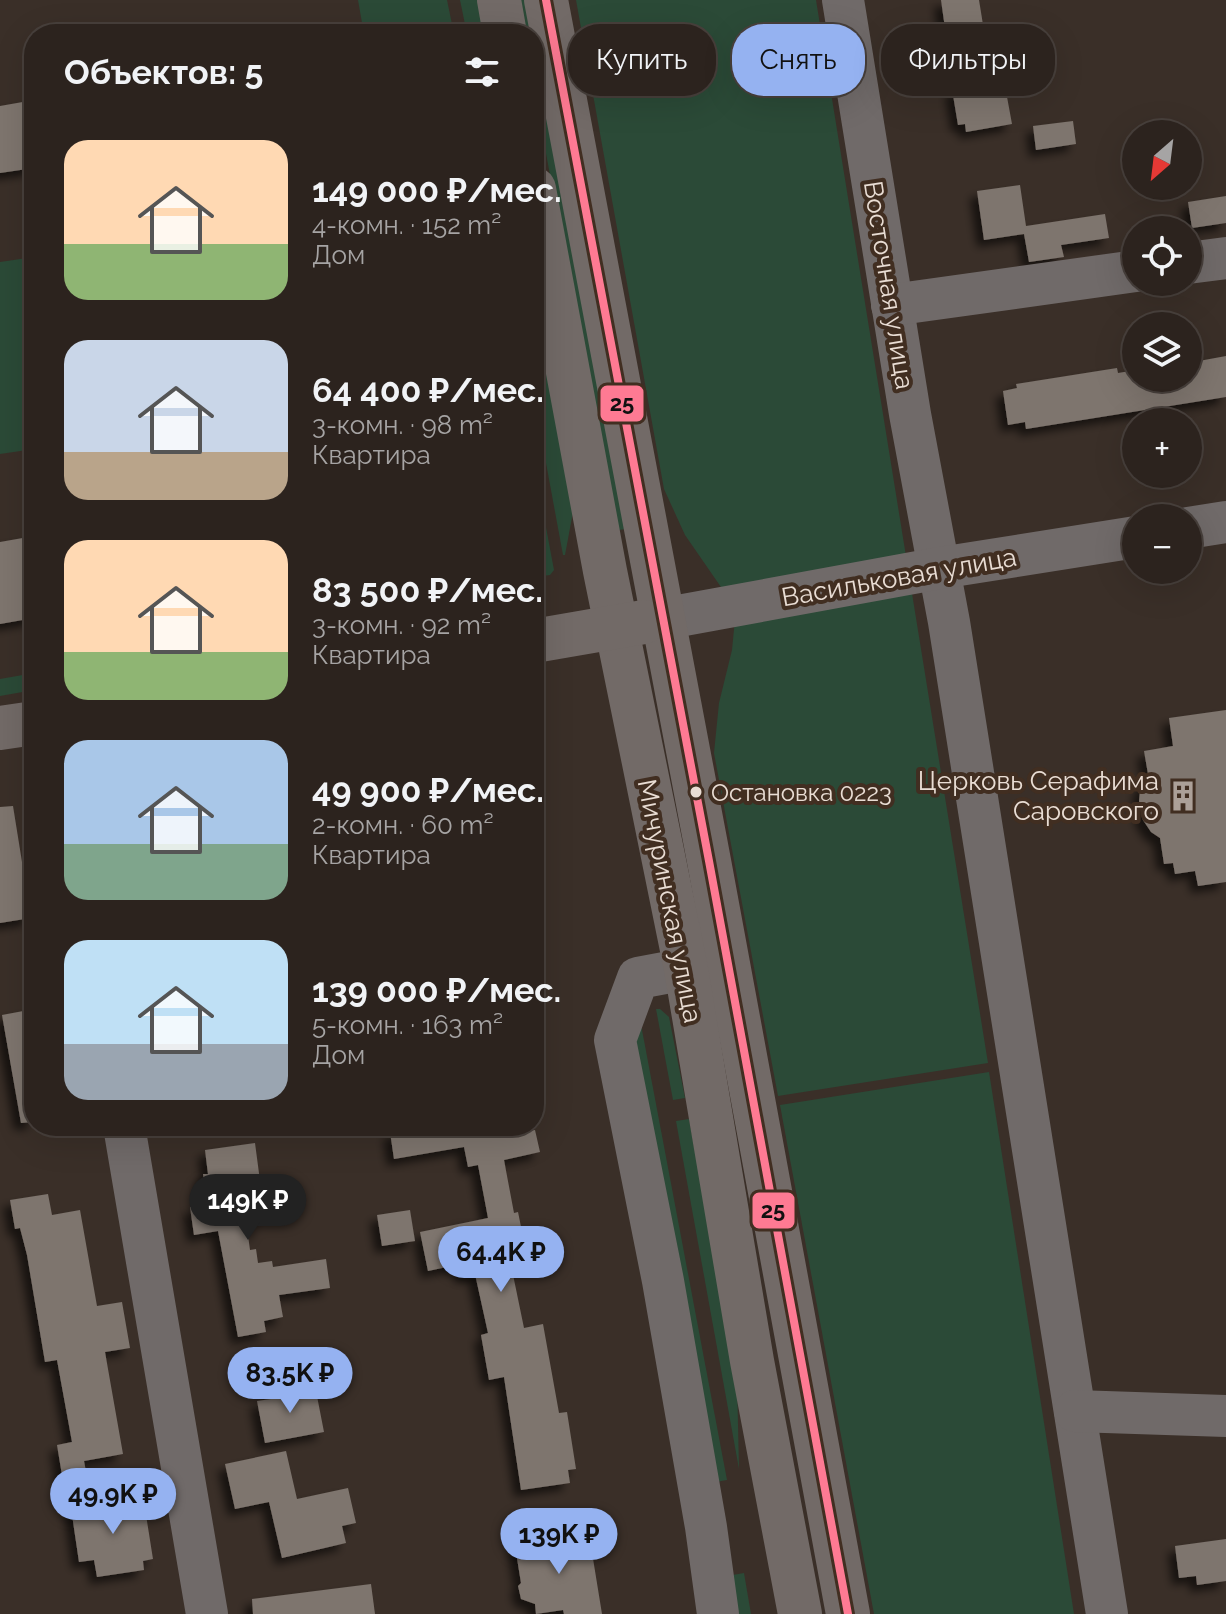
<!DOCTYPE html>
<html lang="ru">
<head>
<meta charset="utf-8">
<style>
	body { margin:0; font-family:Raleway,sans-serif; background:#342b27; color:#f1f3f6; height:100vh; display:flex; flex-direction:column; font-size:30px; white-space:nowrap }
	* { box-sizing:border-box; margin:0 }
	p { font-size:26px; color:#a6a4a4 }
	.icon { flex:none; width:44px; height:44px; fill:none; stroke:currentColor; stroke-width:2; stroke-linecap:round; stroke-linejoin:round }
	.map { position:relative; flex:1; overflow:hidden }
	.panel { position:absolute; left:24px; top:24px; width:520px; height:1112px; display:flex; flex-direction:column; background:#2c231e; border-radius:32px; box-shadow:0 8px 32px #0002,0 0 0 2px #48403c }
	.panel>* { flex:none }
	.banner { position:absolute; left:568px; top:24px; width:538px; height:72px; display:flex; gap:16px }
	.needle { width:52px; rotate:208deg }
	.buttons { position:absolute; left:1122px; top:120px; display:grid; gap:16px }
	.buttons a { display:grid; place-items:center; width:80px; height:80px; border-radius:50%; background:#2c231e; box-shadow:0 8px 32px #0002,0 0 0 2px #48403c; font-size:40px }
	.price { position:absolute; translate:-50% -68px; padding:0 18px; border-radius:28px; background:#95b2f1; color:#111; font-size:26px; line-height:52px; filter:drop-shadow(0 2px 4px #0008) }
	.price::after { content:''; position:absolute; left:50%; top:48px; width:24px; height:18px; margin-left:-12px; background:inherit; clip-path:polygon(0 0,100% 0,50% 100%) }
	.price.on { background:#222; color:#fff }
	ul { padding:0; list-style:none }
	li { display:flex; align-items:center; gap:24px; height:200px; padding:0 40px }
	li span { display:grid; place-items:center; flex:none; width:224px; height:160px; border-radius:24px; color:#555 }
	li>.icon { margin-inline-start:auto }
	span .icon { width:96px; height:96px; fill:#fffc; stroke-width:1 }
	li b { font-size:34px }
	h2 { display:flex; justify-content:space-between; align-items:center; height:96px; padding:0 40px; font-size:34px }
	.chip { padding:0 28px; border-radius:32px; background:#2c231e; box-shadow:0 8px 32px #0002,0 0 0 2px #48403c; font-size:28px; line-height:72px }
	.chip.on { background:#95b2f1; color:#111 }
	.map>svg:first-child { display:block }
	.green { fill:#2b4a37 }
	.building { fill:#7e756e; filter:url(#shadow) }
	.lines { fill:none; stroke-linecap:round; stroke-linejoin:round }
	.minor { stroke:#706a69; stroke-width:42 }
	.major { stroke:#726a67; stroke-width:44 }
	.bus-1-casing { stroke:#412e21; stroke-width:14 }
	.bus-1 { stroke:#fe7a93; stroke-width:8 }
	.bus-dot { fill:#e9ddd4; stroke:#412e21; stroke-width:3 }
	.labels { text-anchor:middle; stroke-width:8; stroke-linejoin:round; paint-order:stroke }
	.bus-label { font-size:24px; fill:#e9ddd4; stroke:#412e21; text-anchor:start }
	.street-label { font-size:26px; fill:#e9ddd4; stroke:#412e21 }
	.poi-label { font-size:26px; fill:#e9ddd4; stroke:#412e21; text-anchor:end }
	.line-badge { stroke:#412e21; stroke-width:3 }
	.pale-badge-label { font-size:22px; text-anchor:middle; font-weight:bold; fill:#111 }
</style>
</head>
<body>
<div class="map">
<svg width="1226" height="1614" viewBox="0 0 1226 1614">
	<defs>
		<filter id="shadow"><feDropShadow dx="-7" dy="7" stdDeviation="4" flood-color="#0009"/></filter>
	</defs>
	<rect width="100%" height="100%" fill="#3a2f28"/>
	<!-- green -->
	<g class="green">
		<path d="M358 0H447L454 34H364Z"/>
		<path d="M460 0H478L484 34H467Z"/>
		<path d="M517 0H531L626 529 619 530 615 524 534 89V34H524Z"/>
		<path d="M576 0H816L988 1063 778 1096 714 753 719 703 732 650 735 619 723 590 685 535 664 489Z"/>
		<path d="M34 257V449L0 454V262Z"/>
		<path d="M534 303 573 512 565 555H563L534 398Z"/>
		<path d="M534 463 554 570 550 575 534 577Z"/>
		<path d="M34 673V690L0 696V679Z"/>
		<path d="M660 1009 669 1017 685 1098 673 1100 656 1009Z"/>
		<path d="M639 1014 727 1480 710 1483 641 1113 634 1016Z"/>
		<path d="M989 1072 1074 1614H874L780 1105Z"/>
		<path d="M689 1119 737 1380 739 1469 676 1121Z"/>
		<path d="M744 1573 751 1614H734L727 1576Z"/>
	</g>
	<!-- building -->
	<g class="building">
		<path d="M941 0H979L985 37 947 42Z"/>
		<path d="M995 81 996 88 1005 86 1012 124 966 132 965 124 958 125 952 89Z"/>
		<path d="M34 100V168L0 173V106Z"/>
		<path d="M1073 121 1076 144 1036 150 1033 126Z"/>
		<path d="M1020 185 1026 226 1105 214 1109 238 1061 245 1064 257 1029 262 1024 234 984 240 977 191Z"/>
		<path d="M1226 196V223L1192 228 1188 202Z"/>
		<path d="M1226 356V397L1026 429 1025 422 1008 425 1003 391 1017 388 1016 384 1117 368 1118 373 1136 370V378H1188V363Z"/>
		<path d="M34 536V618L0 624V542Z"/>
		<path d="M1226 710V882L1198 886 1195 871 1175 874 1173 863 1164 864 1160 838 1151 832 1143 820 1139 801 1140 791 1148 774 1144 751 1173 746 1169 718Z"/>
		<path d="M13 806 31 918 0 923V807Z"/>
		<path d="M34 1009V1122L21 1123 2 1015Z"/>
		<path d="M433 1126H512L513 1134 535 1130 540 1152 504 1160 514 1213 518 1212 528 1261 511 1265 524 1328 543 1324 559 1413 567 1412 576 1469 568 1470 570 1483 521 1490 504 1377 489 1380 481 1335 488 1333 475 1274 463 1276 461 1264 428 1271 420 1232 488 1218 478 1165 468 1167 464 1147 394 1159 390 1132Z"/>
		<path d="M255 1143 262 1196 243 1199 250 1250 256 1249 258 1263 272 1261 273 1267 326 1259 330 1288 279 1295 283 1317 264 1321 266 1332 238 1337 218 1231 194 1235 190 1207 207 1205 203 1174H208L205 1150Z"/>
		<path d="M48 1194 52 1215 80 1210 97 1306 122 1302 130 1348 105 1352 123 1454 84 1461 87 1477 63 1481 57 1445 72 1442 57 1360 45 1362 27 1255 20 1228 15 1229 10 1200Z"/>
		<path d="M410 1210 415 1241 382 1246 377 1215Z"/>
		<path d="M297 1388 298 1395 316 1391 324 1432 265 1443 257 1401 271 1399 270 1393Z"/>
		<path d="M286 1451 297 1499 348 1488 356 1523 342 1526 346 1543 282 1558 269 1502 235 1509 225 1464Z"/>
		<path d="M143 1496 153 1559 143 1561 144 1570 97 1577 94 1560 79 1562 71 1508Z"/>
		<path d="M589 1534 602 1614H564L563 1610 536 1614 535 1604 521 1599 518 1586 521 1583 515 1546Z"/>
		<path d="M1226 1539V1581L1197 1585 1196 1576 1179 1578 1175 1546Z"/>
		<path d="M371 1584 375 1614H253L252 1599Z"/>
	</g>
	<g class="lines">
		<!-- minor -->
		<g class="minor">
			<path d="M843 0 910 414 949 622 1107 1614"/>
			<path d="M1188 263 1226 258"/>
			<path d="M892 305 1136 271"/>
			<path d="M1188 528 1226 522"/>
			<path d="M662 619 940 568 1136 537"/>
			<path d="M686 969 638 978 615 1040 663 1281 706 1527 718 1614"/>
			<path d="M124 1126 207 1614"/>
			<path d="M1075 1411 1226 1416"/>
		</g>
		<!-- major -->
		<g class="major">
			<path d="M499 0 505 34"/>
			<path d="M546 0 709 861 848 1614"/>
			<path d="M534 189 605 571 686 969 752 1361 800 1614"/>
			<path d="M534 641 644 622"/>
			<path d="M0 728 34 723"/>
		</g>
		<!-- bus-1 casing -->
		<g class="bus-1-casing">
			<path id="bus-1" d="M546 0 709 861 848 1614"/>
		</g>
		<!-- bus-1 -->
		<use href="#bus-1" class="bus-1"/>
	</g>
	<!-- icons -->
	<defs>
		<g id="building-bare" transform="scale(2.4)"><path d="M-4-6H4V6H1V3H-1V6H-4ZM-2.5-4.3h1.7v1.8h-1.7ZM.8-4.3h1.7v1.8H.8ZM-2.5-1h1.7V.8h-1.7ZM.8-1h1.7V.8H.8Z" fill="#aca098" stroke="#412e21" stroke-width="2.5" paint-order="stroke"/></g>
	</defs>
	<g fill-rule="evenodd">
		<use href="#building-bare" x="1183" y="796"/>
	</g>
	<!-- markers -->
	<circle class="bus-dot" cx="696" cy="792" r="7"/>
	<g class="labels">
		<!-- bus labels -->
		<g class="bus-label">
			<text x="711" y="801">Остановка 0223</text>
		</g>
		<!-- street labels -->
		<g class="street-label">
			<text transform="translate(889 285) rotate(81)" y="9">Восточная улица</text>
			<text transform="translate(899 577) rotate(-10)" y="9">Васильковая улица</text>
			<text transform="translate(670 901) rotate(79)" y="9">Мичуринская улица</text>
		</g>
		<!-- poi labels -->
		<g class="poi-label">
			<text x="1159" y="790">Церковь Серафима<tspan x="1159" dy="30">Саровского</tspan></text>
		</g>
	</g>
	<g class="line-badge">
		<rect x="599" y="384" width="46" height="39" rx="8" fill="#fe7a93"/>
		<rect x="751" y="1191" width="45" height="39" rx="8" fill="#fe7a93"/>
	</g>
	<g class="pale-badge-label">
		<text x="622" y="411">25</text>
		<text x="773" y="1218">25</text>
	</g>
</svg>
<div class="buttons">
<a><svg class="needle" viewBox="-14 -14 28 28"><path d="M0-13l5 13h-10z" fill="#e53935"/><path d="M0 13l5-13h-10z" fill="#a6a4a4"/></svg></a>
<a><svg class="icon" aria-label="locate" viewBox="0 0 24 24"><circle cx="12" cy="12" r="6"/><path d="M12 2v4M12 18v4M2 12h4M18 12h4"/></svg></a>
<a><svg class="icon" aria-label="layers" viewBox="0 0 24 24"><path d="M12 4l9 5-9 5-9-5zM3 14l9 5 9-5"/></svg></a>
<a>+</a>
<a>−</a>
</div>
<b class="price on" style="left:248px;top:1242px">149K ₽</b>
<b class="price" style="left:501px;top:1294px">64.4K ₽</b>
<b class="price" style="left:290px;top:1415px">83.5K ₽</b>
<b class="price" style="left:113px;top:1536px">49.9K ₽</b>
<b class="price" style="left:559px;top:1576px">139K ₽</b>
<div class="banner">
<a class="chip">Купить</a>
<a class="chip on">Снять</a>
<a class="chip">Фильтры</a>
</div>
<section class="panel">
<h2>Объектов: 5<svg class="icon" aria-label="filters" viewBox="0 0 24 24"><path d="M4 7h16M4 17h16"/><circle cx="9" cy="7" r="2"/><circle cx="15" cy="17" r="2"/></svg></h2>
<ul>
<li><span style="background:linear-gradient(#ffd9b3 65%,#8fb573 0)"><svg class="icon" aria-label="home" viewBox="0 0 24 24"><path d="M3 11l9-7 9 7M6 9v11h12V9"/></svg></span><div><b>149 000 ₽/мес.</b><p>4-комн. · 152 m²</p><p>Дом</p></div></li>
<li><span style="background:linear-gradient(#c9d6e8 70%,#b9a48a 0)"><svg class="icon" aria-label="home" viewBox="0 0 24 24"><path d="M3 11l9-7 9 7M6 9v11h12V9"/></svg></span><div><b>64 400 ₽/мес.</b><p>3-комн. · 98 m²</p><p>Квартира</p></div></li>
<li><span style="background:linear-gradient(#ffd9b3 70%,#8fb573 0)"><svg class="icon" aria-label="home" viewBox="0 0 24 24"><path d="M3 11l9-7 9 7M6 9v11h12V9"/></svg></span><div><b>83 500 ₽/мес.</b><p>3-комн. · 92 m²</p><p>Квартира</p></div></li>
<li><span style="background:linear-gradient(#a9c7e8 65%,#7fa58c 0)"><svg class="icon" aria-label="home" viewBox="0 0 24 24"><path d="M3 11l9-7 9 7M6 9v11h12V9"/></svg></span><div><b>49 900 ₽/мес.</b><p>2-комн. · 60 m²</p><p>Квартира</p></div></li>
<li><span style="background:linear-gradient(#bfe0f5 65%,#9aa5b1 0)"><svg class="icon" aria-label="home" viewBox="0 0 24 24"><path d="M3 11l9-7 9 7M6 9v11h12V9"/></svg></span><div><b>139 000 ₽/мес.</b><p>5-комн. · 163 m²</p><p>Дом</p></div></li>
</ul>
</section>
</div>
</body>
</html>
